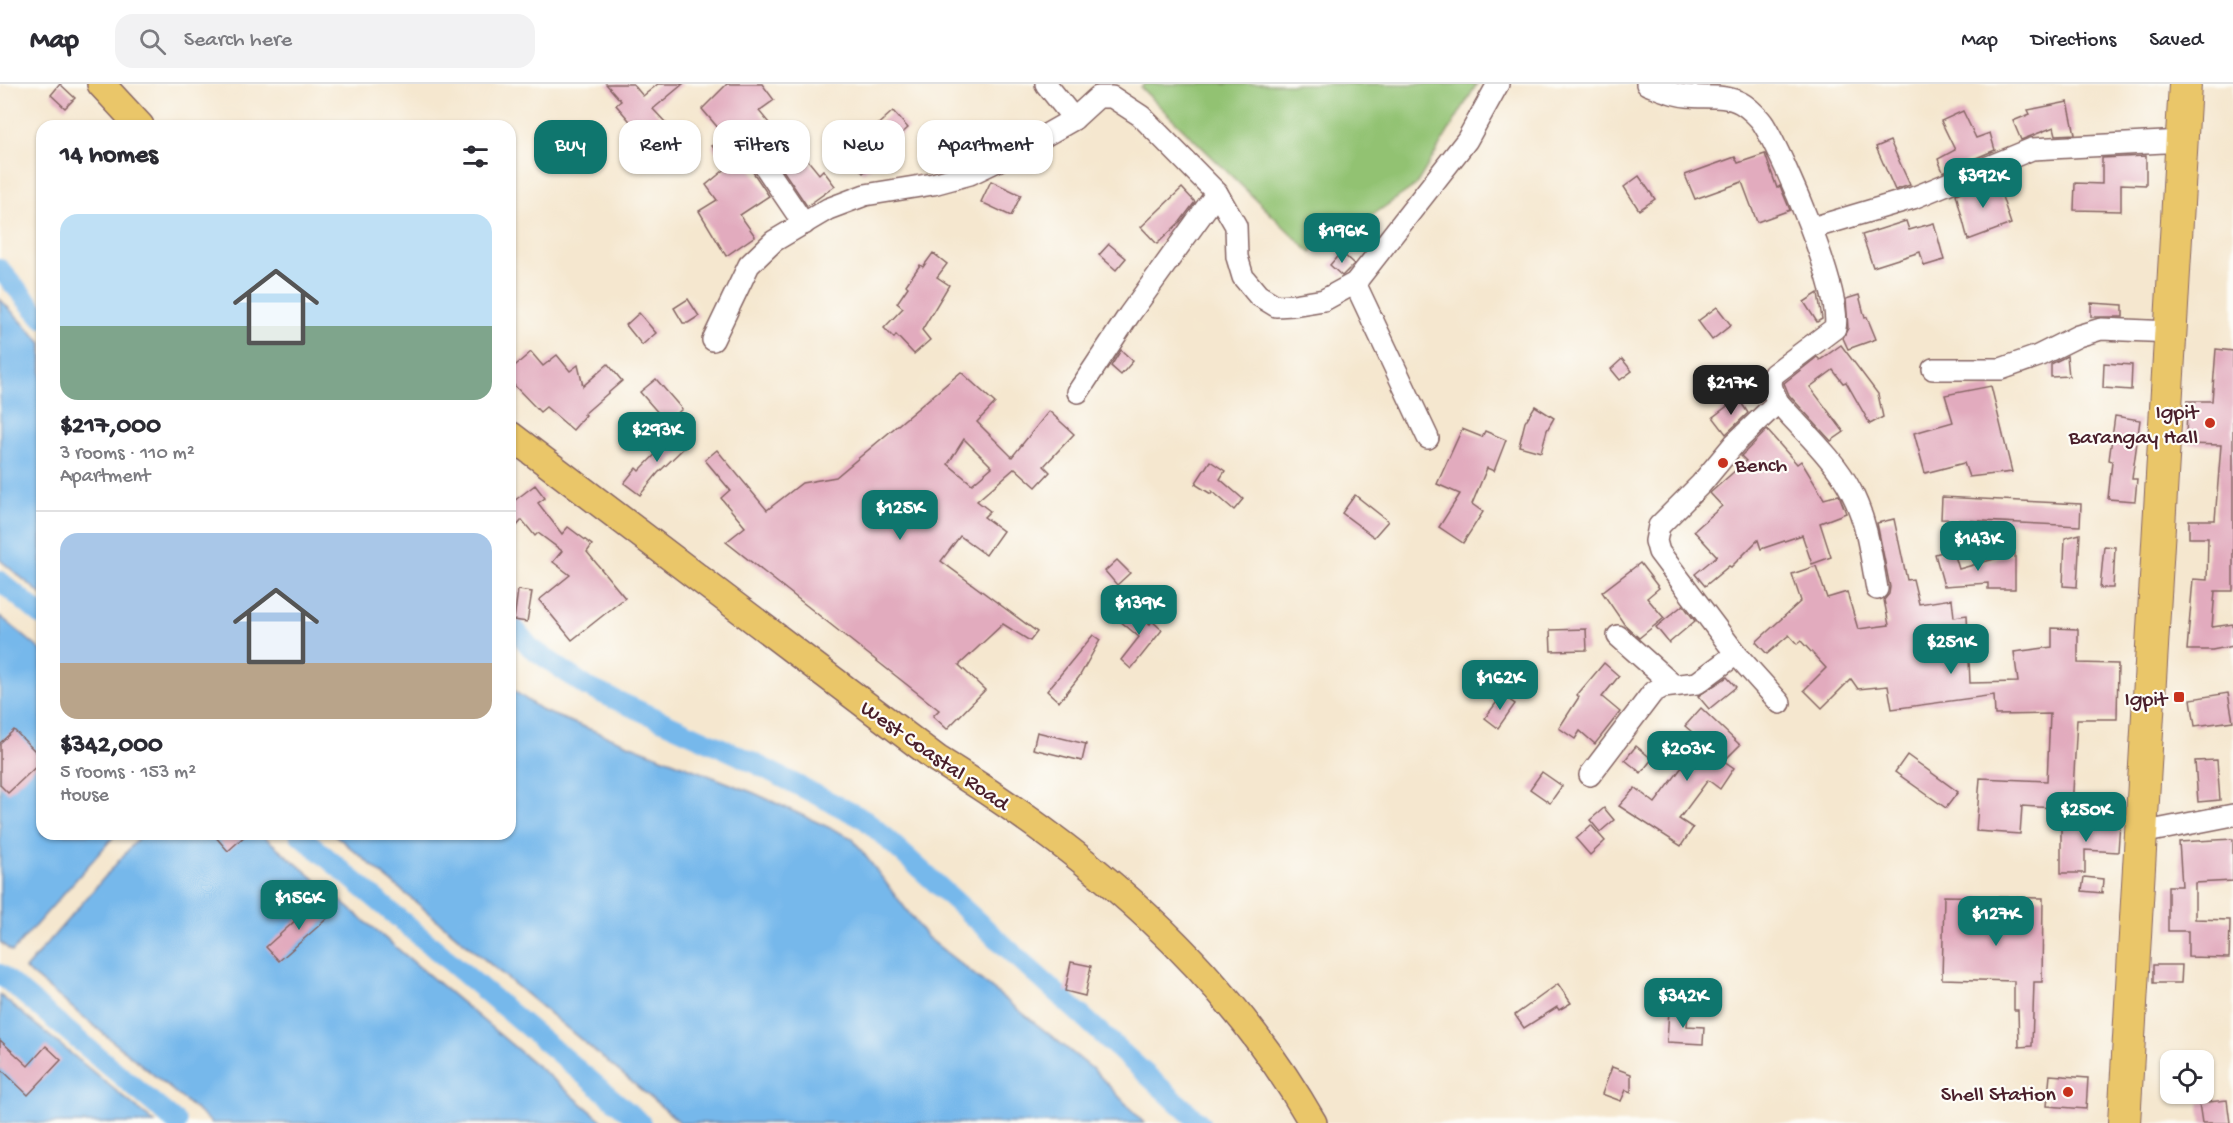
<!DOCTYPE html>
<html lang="en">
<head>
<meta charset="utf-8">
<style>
	body { margin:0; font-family:"Gochi Hand",sans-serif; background:#f2f2f3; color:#2b2b33; height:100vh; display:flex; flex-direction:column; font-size:22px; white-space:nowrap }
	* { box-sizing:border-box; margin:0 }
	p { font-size:20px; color:#7c7c81 }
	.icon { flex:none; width:33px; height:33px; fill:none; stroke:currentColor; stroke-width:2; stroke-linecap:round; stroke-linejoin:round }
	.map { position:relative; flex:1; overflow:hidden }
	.panel { position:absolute; left:36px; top:36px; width:480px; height:720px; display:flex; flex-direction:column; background:#fff; border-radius:18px; box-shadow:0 2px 4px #0004 }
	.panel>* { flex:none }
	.guide { position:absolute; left:534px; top:36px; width:570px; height:54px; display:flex; gap:12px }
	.fabs { position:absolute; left:2160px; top:966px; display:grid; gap:12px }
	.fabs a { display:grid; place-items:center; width:54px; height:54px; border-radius:12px; background:#fff; box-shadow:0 2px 4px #0004; font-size:30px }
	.price { position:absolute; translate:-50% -51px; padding:0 14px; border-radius:12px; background:#0f766e; color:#fff; font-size:20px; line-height:39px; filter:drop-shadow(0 2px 3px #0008) }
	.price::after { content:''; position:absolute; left:50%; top:36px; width:18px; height:14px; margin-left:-9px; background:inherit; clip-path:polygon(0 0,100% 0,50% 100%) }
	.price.on { background:#222; color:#fff }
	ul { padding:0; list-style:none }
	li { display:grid; align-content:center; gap:12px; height:318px; padding:0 24px }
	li+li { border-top:2px solid #e1e1e2 }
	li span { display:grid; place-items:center; height:186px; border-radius:18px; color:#555 }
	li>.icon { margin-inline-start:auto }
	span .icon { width:108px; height:108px; fill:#fffc; stroke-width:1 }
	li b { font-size:26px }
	h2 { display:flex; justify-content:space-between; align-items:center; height:72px; padding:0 24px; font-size:26px }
	.tag { padding:0 21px; border-radius:18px; background:#fff; box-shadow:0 2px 4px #0004; font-size:21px; line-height:54px }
	.tag.on { background:#0f766e; color:#fff }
	header { display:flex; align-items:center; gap:36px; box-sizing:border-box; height:84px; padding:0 30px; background:#fff; border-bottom:2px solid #e1e1e2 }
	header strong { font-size:28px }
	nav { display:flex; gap:33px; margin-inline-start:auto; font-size:21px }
	.search { width:420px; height:54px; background:#f2f2f3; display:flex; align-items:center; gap:15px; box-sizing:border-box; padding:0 21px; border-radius:18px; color:#7c7c81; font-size:22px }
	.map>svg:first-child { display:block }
	.green { fill:#92c272; stroke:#6e704e; stroke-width:1.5 }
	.water { fill:#76b8eb; stroke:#606c8b; stroke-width:1.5 }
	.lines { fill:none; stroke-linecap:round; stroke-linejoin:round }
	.canal { stroke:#76b8eb; stroke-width:20 }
	.building { fill:#e2abbe; fill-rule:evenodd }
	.minor-casing { stroke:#866564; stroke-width:24 }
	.major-casing { stroke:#866564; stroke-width:30 }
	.highway-casing { stroke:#866564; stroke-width:34 }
	.minor { stroke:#fff; stroke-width:21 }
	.major { stroke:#eac669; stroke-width:27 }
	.highway { stroke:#eac669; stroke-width:32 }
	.poi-dot { fill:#c8321e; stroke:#fdfcf7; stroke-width:2 }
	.labels { text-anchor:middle; stroke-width:4.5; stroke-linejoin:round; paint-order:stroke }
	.poi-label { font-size:22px; fill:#4a1f2b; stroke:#fdfcf7; text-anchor:end }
	.street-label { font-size:22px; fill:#4a1f2b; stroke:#fdfcf7 }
</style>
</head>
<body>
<header>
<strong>Map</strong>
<div class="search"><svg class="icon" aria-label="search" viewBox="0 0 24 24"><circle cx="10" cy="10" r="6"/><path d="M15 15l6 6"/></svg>Search here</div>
<nav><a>Map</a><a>Directions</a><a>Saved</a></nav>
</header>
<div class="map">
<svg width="2233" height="1039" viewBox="0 0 2233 1039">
	<rect width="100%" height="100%" fill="#fdfcf7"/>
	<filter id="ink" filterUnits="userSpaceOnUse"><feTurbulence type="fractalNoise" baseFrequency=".0167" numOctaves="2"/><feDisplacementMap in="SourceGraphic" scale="12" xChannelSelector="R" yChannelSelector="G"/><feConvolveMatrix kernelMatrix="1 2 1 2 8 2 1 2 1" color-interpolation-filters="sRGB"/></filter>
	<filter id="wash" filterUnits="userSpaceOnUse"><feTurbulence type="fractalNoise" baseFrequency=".008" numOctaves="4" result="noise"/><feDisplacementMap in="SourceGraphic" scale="24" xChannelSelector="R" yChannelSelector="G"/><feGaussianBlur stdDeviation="1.35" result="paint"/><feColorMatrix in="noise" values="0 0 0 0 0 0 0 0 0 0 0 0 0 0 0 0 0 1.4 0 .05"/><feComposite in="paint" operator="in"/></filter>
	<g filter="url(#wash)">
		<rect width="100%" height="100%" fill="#f5e7cf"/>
		<!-- green -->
		<path class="green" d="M1145 0H1477L1416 101 1358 141 1319 159 1311 169 1141 4Z"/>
		<!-- water -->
		<g class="water">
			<path d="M0 215 42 259V511L0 476Z"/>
			<path d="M0 532 42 567V750H116L12 868 0 858Z"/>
			<path d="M510 604 543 627 754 709 852 754 927 853 1094 986 1144 1039H681L334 750H510Z"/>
			<path d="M142 750H261L605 1039H212L25 885Z"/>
			<path d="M0 911 155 1039H0Z"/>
		</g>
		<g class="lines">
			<!-- canal -->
			<g class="canal">
				<path d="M0 185 42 234"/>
				<path d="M0 497 42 532"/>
				<path d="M510 539 530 563 587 603 740 672 866 736 1200 1039"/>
				<path d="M299 750 641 1039"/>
				<path d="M0 890 177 1039"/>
			</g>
		</g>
		<g id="blocks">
			<!-- building -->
			<g class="building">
				<path d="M60 0 75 14 65 24 51 11Z"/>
				<path d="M606 0H633L643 12 658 0H683L653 25 666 39 642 60 630 45 634 42 616 21 621 17Z"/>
				<path d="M727 0H762L774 16 759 27 801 78 806 74 819 90 823 86 835 102 807 122 756 46 750 41 738 42 733 48 734 60 769 112 740 131 755 152 726 172 699 127 717 116 706 101 728 83 712 62 725 52 702 25Z"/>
				<path d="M2068 18 2075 50 2056 51 2054 43 2021 56 2013 37 2030 30 2028 26Z"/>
				<path d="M893 27 908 44 878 71 881 74 863 89 837 56 856 42 864 53Z"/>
				<path d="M1963 27 1976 54 1990 49 1995 66 1943 88 1938 75 1955 66 1941 37Z"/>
				<path d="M1890 57 1910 101 1895 106 1876 63Z"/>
				<path d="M1765 70 1777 104 1780 102 1790 126 1757 138 1742 98 1695 115 1685 91 1735 73 1738 79Z"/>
				<path d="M2146 72V101L2121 100V127L2074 126 2075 99 2102 100V74Z"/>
				<path d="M1639 92 1655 115 1639 126 1624 103Z"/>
				<path d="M1996 94 2011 140 1968 156 1956 110Z"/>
				<path d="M991 97 1021 111 1011 132 981 118Z"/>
				<path d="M1182 104 1195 118 1180 138 1157 160 1141 143Z"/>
				<path d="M1906 137 1909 146 1934 139 1944 176 1924 182 1920 168 1873 183 1862 151Z"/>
				<path d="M1109 160 1126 174 1116 186 1099 171Z"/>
				<path d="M1341 168 1354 180 1342 192 1330 181Z"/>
				<path d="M933 169 947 180 937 193 949 201 922 246 930 256 914 270 896 251 894 254 884 244 903 224 897 219 908 203 906 201 920 181 923 183Z"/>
				<path d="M1818 209 1822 235 1817 238 1804 218Z"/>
				<path d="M1859 211 1865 234 1867 233 1876 255 1848 265 1843 254 1848 244 1846 215Z"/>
				<path d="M688 215 699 232 688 239H683L674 224Z"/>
				<path d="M2091 219 2123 221V233H2091Z"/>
				<path d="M1717 223 1731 241 1712 256 1698 237Z"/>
				<path d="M639 229 656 249 642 261 626 241Z"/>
				<path d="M1841 261 1878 310 1883 333 1870 340 1846 298 1843 299 1833 286 1810 303 1844 348 1831 357 1789 311 1784 299 1817 273 1820 276Z"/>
				<path d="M2216 265 2233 267V507H2215L2212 543 2233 540V562L2212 566H2187L2193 495 2207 496 2208 454H2189V436H2215L2221 361 2186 360 2187 317H2212Z"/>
				<path d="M1121 266 1133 277 1121 291 1111 282Z"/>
				<path d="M531 268 543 282 557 271 570 287 578 281 583 302 608 280 622 297 584 330 586 331 573 346 546 323 540 328 510 297V286Z"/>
				<path d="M2067 272 2069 292 2051 293V280Z"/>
				<path d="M1622 275 1632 287 1620 296 1611 285Z"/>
				<path d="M2104 279 2132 281 2131 306 2103 304Z"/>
				<path d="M961 288 995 319 977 338 1012 373 1049 327 1074 350 1044 382 1050 388 1036 403 1015 384 977 417 990 427 984 433 1003 447 986 471 960 452 941 477 1037 548 1030 557 1003 540 959 581 985 606 947 645 933 632 939 626 726 458 745 443 721 414 730 406 705 376 717 366 767 426 802 399 836 393ZM964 355 992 383 972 400 948 380Z"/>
				<path d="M656 295 682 325 667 339 640 308Z"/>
				<path d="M1991 302 2012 388 1969 393 1964 379 1925 389 1914 349 1953 338 1945 311Z"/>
				<path d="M1738 314 1748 329 1726 350 1713 333Z"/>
				<path d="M1535 322 1554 334 1547 346 1541 368 1519 362 1525 338Z"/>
				<path d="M2115 332 2140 336 2132 395H2137L2135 417 2108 415 2112 377 2109 376Z"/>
				<path d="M1462 345 1482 353 1485 347 1506 356 1494 387 1487 384 1472 420 1483 428 1463 459 1439 443 1460 410 1437 400Z"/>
				<path d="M679 346 691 357 658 389 640 411 624 399 636 384 639 387Z"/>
				<path d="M1767 346 1797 380 1801 377 1824 415 1839 411 1846 429 1820 439 1831 473 1812 480 1802 451 1761 465 1758 456 1731 483 1729 482 1705 502 1695 490 1717 472 1694 447 1722 422 1710 409 1746 377 1741 372Z"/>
				<path d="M1210 377 1225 387 1220 395 1243 415 1234 426 1212 407 1211 410 1195 400Z"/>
				<path d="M535 401 545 414 538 419 562 450 568 443 592 461 587 468 625 514 572 556 539 516 570 491 553 478 562 467 538 449 535 452 522 436 510 450V420Z"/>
				<path d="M1355 411 1388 437 1374 453 1342 429Z"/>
				<path d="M1942 413 2081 420 2080 442 1941 435Z"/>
				<path d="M1894 435 1907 496 1913 495 1919 520 1952 515 1954 533 1967 531 1970 599 2018 598 2014 568 2052 563V544L2078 545V579L2118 580 2117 635H2077L2072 725 2022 722 2020 750 1976 747 1980 694 2047 697 2050 630 1995 631 1994 611 1892 625 1888 602 1858 605 1851 595 1822 624 1804 606 1826 584 1801 557 1797 560 1789 551 1767 570 1756 558 1801 517 1792 490 1816 482 1827 514 1847 508 1858 545 1889 541 1884 516 1889 510 1890 503 1877 439Z"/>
				<path d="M2080 450 2077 503 2063 502 2065 454Z"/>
				<path d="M2104 462 2115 463 2113 504H2100Z"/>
				<path d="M1953 465 1959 485 2015 469V505H1988V499L1944 502 1935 470Z"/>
				<path d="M1117 476 1130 489 1117 501 1105 487Z"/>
				<path d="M1640 479 1659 504 1647 514 1664 534 1639 554 1624 540 1602 508Z"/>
				<path d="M518 506 532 508 527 538 514 536Z"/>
				<path d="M1683 521 1695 537 1669 559 1656 543Z"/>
				<path d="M1131 523 1150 540 1152 537 1162 546 1131 585 1121 576 1139 553 1119 536Z"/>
				<path d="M1586 545 1587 566 1551 567 1550 546Z"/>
				<path d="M1093 551 1100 556 1079 593 1059 618 1047 607Z"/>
				<path d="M1604 579 1619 592 1602 613 1620 628 1595 660 1580 647 1575 655 1559 644 1579 613 1577 611Z"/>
				<path d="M1727 593 1736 603 1709 625 1698 612Z"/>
				<path d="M2228 609 2233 637 2195 642 2191 615Z"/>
				<path d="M1502 611 1515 620 1498 644 1485 634Z"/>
				<path d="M1701 624 1740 661 1724 677 1734 684 1720 705 1708 696 1679 735 1693 744 1681 762 1619 722 1635 704 1655 719 1682 683 1688 688 1707 661 1685 642Z"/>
				<path d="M14 646 42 674V677L8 709 0 701V659Z"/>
				<path d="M1037 648 1086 660 1082 677 1033 665Z"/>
				<path d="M1636 662 1652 675 1641 689 1625 676Z"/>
				<path d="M1907 671 1958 708 1946 724 1895 688Z"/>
				<path d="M2217 676 2220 716 2198 718 2195 677Z"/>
				<path d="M1542 688 1562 702 1550 719 1530 705Z"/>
				<path d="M1604 724 1614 736 1600 748 1590 736Z"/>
				<path d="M2101 737 2120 738 2118 768 2085 766V789H2061V740H2101Z"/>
				<path d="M1591 741 1605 757 1590 771 1576 755Z"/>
				<path d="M213 750H247L228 767Z"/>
				<path d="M2233 755V797L2195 799V835L2230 836 2229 874 2188 873V847H2168V802H2182L2179 758Z"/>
				<path d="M2084 793 2103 795 2102 809 2082 807Z"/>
				<path d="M1944 812 2043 814 2042 898H2034L2032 962 2019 963 2018 926H2014V897L1942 895Z"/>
				<path d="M318 816 331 831 279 877 266 863Z"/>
				<path d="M1071 878 1091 882 1085 912 1065 907Z"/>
				<path d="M2153 881H2182L2181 899H2153Z"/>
				<path d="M1558 900 1571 919 1559 926 1557 923 1524 944 1515 931Z"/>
				<path d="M1669 926 1688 927 1687 942 1704 943 1703 960 1667 958Z"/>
				<path d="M0 956 28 982 46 962 61 976 28 1011 0 984Z"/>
				<path d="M1612 983 1631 990V1008L1626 1006 1621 1017 1602 1010Z"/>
				<path d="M2050 991 2088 994 2086 1025 2047 1022Z"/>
				<path d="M2227 1016 2230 1039H2202L2199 1019Z"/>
			</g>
		</g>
	</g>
	<g filter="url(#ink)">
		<use href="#blocks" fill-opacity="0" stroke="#866564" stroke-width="1.5"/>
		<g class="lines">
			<!-- minor casing -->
			<g class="minor-casing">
				<g id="minor">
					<path d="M1046 0 1074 35"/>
					<path d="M1647 0C1660 5 1673 11 1687 12 1704 14 1725 10 1741 19 1748 23 1760 34 1764 41 1784 74 1843 210 1835 244L1774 290C1768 300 1773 307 1778 318 1801 345 1835 375 1851 407 1867 437 1871 472 1877 505"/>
					<path d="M745 53 804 140"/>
					<path d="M1812 144 1913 114 2032 65 2183 57"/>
					<path d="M1355 199 1428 354"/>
					<path d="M713 256 749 181 774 157 828 125 865 111 933 100 970 90 1016 68 1074 35 1098 13H1112L1141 32 1217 109 1236 142 1237 173 1243 193 1258 211 1276 222 1293 221 1324 216 1355 199 1467 56 1498 0"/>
					<path d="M1933 285H2001L2038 272 2078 252 2101 245 2172 248"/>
					<path d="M1078 308 1129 231 1217 109"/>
					<path d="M1778 318 1735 359 1701 400 1659 442 1656 457 1659 468 1736 570 1780 619"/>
					<path d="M1618 552 1673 601"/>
					<path d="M1590 691 1653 608 1663 603 1697 599 1736 570"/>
					<path d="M2141 749 2233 731"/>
				</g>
			</g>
			<!-- major casing -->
			<g class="major-casing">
				<g id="major">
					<path d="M101 0 140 42"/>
					<path d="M510 351 937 675C1088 768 1224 883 1313 1039"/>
				</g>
			</g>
			<!-- highway casing -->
			<g class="highway-casing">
				<path id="highway" d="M2124 1039 2185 0"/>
			</g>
			<!-- minor -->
			<use href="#minor" class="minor"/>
			<!-- major -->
			<use href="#major" class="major"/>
			<!-- highway -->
			<use href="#highway" class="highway"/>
		</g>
	</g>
	<!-- markers -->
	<g class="poi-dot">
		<circle cx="2210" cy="339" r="6"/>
		<circle cx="1723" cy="379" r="6"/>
		<rect x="2173" y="607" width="12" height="12" rx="3"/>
		<circle cx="2068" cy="1008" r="6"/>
	</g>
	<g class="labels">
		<!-- poi labels -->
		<g class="poi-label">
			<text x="2198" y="334">Igpit<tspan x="2198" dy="25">Barangay Hall</tspan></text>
			<text x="1735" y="387" text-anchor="start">Bench</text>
			<text x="2167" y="621">Igpit</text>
			<text x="2056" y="1016">Shell Station</text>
		</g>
		<!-- street labels -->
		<g class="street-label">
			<text transform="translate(936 670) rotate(35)" y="8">West Coastal Road</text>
		</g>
	</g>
</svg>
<div class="fabs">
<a><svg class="icon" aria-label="locate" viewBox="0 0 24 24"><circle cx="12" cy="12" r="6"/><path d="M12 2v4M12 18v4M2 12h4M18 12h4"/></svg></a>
</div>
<b class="price" style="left:1983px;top:125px">$392K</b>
<b class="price" style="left:1342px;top:180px">$196K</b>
<b class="price on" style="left:1731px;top:332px">$217K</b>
<b class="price" style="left:657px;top:379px">$293K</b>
<b class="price" style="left:900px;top:457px">$125K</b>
<b class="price" style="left:1978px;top:488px">$143K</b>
<b class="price" style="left:1139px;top:552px">$139K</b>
<b class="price" style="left:1951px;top:591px">$251K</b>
<b class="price" style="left:1500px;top:627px">$162K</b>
<b class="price" style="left:1687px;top:698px">$203K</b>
<b class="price" style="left:2086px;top:759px">$250K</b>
<b class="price" style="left:299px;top:847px">$156K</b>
<b class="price" style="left:1996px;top:863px">$127K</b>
<b class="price" style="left:1683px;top:945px">$342K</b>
<div class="guide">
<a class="tag on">Buy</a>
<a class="tag">Rent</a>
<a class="tag">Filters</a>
<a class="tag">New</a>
<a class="tag">Apartment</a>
</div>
<section class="panel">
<h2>14 homes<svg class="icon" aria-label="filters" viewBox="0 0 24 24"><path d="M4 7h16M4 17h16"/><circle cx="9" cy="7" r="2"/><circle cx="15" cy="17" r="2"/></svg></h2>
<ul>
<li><span style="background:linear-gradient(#bfe0f5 60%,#7fa58c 0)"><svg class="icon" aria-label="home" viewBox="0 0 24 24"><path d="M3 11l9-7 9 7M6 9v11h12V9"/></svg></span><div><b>$217,000</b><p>3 rooms · 110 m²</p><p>Apartment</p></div></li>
<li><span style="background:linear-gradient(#a9c7e8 70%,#b9a48a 0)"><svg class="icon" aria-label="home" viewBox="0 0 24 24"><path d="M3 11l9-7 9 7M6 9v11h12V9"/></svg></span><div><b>$342,000</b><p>5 rooms · 153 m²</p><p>House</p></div></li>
</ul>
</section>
</div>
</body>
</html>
